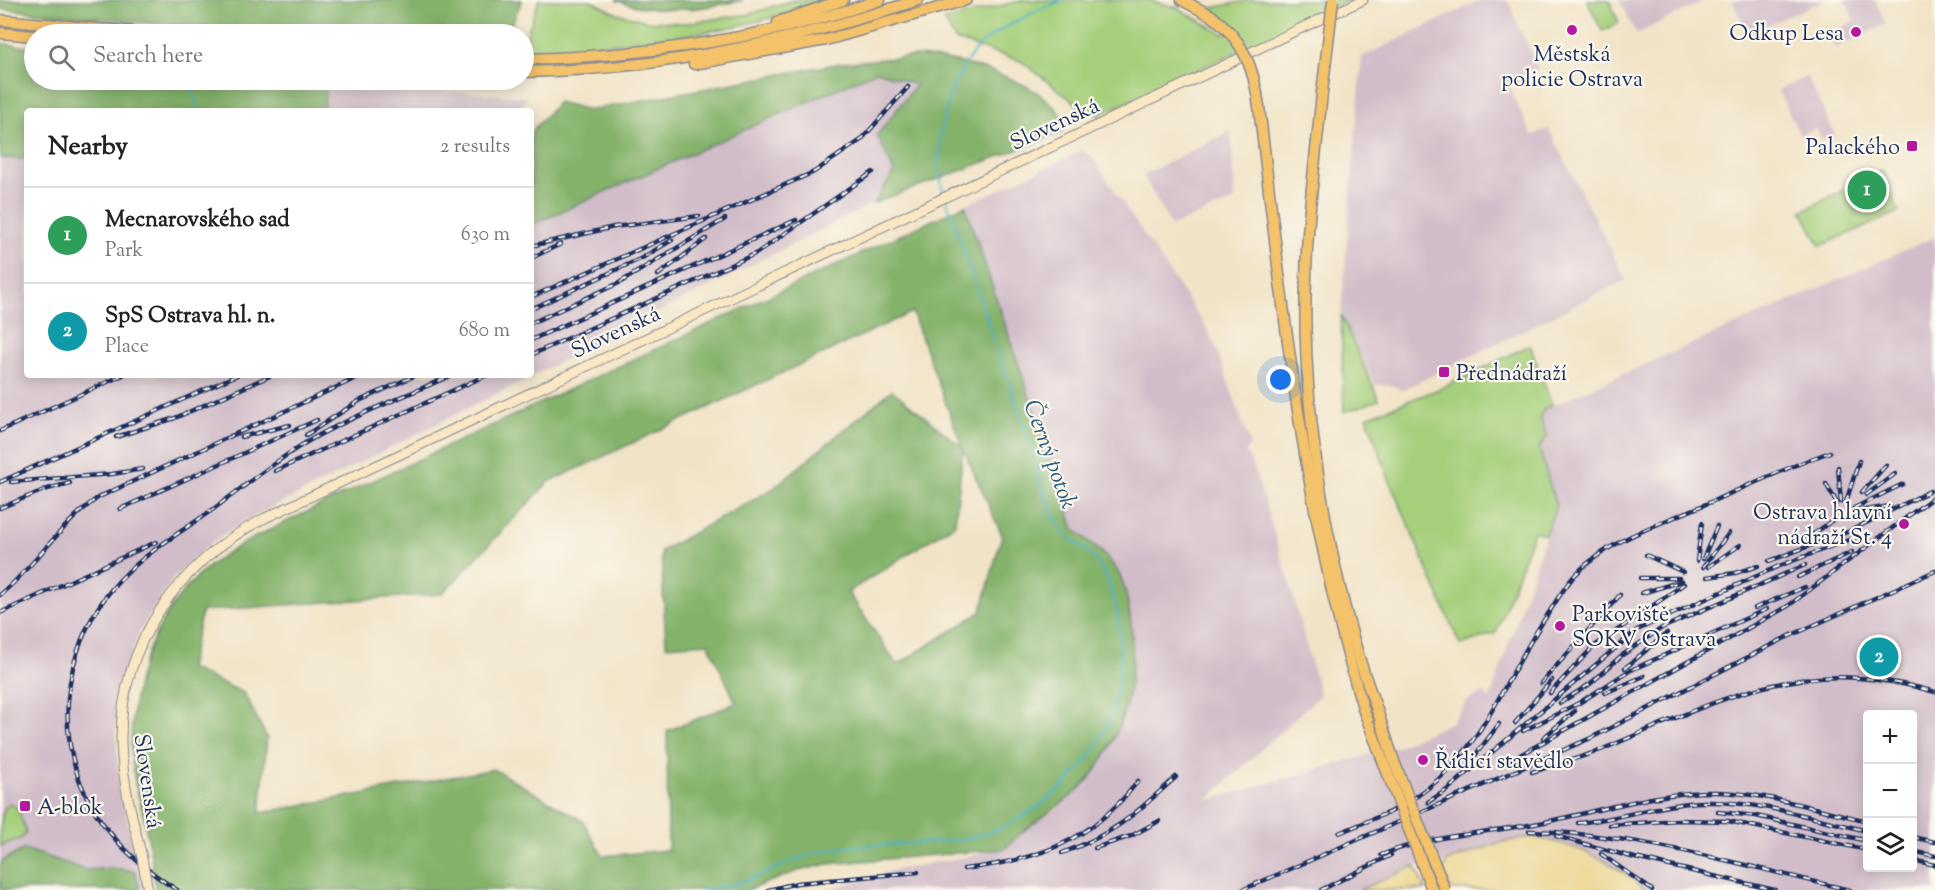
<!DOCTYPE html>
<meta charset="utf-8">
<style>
body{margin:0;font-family:"Sorts Mill Goudy",serif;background:#f6f6f6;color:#222}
.controls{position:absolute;right:18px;bottom:18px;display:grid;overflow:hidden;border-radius:6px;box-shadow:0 3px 15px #0003}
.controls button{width:54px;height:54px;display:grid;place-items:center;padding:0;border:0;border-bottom:2px solid #e0e0e0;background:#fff;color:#222;font:30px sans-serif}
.you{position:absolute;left:1281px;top:380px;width:21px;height:21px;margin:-15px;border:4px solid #fff;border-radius:50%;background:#1a73e8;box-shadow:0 0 0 9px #1a73e833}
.badge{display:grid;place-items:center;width:39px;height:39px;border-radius:50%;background:#b5179e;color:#fff;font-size:20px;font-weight:700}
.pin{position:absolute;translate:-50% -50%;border:3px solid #fff;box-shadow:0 2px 6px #0006}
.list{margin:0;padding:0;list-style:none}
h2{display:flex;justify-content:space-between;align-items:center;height:78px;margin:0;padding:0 24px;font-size:26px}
h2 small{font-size:20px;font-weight:400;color:#767676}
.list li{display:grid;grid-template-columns:39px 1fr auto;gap:18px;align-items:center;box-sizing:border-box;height:96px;padding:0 24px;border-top:2px solid #e0e0e0}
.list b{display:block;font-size:22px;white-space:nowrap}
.list p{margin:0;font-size:20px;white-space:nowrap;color:#767676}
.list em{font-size:20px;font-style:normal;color:#767676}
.icon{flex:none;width:33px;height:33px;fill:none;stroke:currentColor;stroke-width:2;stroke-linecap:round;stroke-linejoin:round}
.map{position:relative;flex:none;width:1935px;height:890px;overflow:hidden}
.search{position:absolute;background:#fff;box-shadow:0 3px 15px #0003;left:24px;top:24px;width:510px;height:66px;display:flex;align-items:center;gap:15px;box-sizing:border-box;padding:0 21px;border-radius:33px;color:#767676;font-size:22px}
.panel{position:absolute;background:#fff;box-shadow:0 3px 15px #0003;left:24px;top:108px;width:510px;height:270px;border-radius:6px}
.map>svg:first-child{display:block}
.industrial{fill:#d1bdc9;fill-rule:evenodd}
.green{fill:#a6cf7b;stroke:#607f6c;stroke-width:1.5}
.forest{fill:#84b26b;stroke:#507064;stroke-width:1.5;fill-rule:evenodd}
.sand{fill:#eeda9e;stroke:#84847e;stroke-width:1.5}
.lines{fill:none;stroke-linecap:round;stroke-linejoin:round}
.stream{stroke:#49b2c7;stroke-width:2}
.secondary-casing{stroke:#868992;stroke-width:11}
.highway-casing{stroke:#868992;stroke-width:13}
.secondary{stroke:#fae7c3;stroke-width:9}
.highway{stroke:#f3c26a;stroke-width:10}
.rail-casing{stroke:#1b2f5e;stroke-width:4.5}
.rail{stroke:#fbf7ec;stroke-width:2;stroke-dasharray:7;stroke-linecap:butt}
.secondary-bridge-casing{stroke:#868992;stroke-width:11;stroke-linecap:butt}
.highway-bridge-casing{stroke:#868992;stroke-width:13;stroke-linecap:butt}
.secondary-bridge{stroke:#fae7c3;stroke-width:9}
.highway-bridge{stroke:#f3c26a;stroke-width:10}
.poi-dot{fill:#b5179e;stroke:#fbf7ec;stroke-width:2}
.labels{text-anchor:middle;stroke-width:4.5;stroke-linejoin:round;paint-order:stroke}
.poi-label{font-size:22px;fill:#1b2f5e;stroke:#fbf7ec;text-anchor:start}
.street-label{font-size:22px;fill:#1b2f5e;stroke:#fbf7ec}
.water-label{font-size:24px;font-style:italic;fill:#2b5d83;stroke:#fbf7ec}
</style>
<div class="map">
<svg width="1935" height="890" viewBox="0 0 1935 890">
<rect width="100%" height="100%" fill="#fbf7ec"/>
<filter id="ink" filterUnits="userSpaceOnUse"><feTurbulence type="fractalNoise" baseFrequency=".0167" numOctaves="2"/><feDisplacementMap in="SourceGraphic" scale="12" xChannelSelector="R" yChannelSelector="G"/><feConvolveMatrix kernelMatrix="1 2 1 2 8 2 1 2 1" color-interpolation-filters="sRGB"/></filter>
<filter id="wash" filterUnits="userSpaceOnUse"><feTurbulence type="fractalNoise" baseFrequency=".008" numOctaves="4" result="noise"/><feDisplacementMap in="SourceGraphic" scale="24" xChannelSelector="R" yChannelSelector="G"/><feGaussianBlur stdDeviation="1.35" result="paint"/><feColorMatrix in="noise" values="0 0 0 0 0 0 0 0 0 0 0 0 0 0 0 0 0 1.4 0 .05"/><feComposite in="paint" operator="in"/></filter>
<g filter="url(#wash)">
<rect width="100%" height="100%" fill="#f1e3c6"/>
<!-- industrial -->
<g class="industrial">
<polygon points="1481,0 1507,0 1538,69 1509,82 1513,95 1532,135 1549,129 1626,280 1400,391 1399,388 1390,385 1375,385 1341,315 1362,57"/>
<polygon points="1619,0 1706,0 1636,34"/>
<polygon points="1732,0 1825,0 1748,34"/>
<polygon points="1845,0 1875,0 1886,24 1835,48 1828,34 1854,21"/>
<polygon points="877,71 917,85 877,135 894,172 874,203 247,520 212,542 190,562 172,580 138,634 120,695 115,728 120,787 132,839 141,853 148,890 0,890 0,158 27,159 27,375 531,375 531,225"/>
<polygon points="1807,77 1835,134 1822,140 1816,128 1800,135 1778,90"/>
<polygon points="327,82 528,97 517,111 323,111"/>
<polygon points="1231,131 1235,200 1171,226 1143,175"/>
<path d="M1082,151L1092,157L1204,324L1215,345L1250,444L1246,452L1254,468L1288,578L1320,695L1206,801L1396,747L1452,722L1469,699L1485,693L1490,699L1556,505L1539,448L1540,417L1544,409L1935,237V890H1645L1633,879L1594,854L1498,843L1446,862L1415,866L1359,890H826L891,871L1005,849L1018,834L1059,808L1131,688V620L1122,579L1110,559L1074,529L965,205ZM1868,714H1912V868H1868Z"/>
</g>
<!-- green -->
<g class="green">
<path d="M539,0H590L616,13L647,21L686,23L750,14L793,0H826C801,8 777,17 751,23C678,40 602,46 527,49L528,31Z"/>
<polygon points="1023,0 1148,0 1176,7 1224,34 1232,28 1212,8 1251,0 1350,0 1099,115 1083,109 1021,61 955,40 944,20"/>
<polygon points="1587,0 1609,0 1619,23 1602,31"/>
<polygon points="1883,170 1899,212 1820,246 1802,211"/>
<polygon points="1341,315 1379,400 1344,412"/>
<polygon points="1530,345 1552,405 1544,409 1540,417 1547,437 1539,448 1556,505 1545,535 1534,531 1496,633 1460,645 1388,477 1367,417 1444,387"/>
<path d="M10,803L18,809L26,832L22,838L0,846C0,832 0,808 10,803Z"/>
</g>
<!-- forest -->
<g class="forest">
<polygon points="0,0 522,0 512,24 512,34 267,34 0,9"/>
<path d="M616,0H743C703,9 656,16 616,0Z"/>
<polygon points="0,43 34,48 34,80 304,80 327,82 323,111 27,111 27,159 0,158"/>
<path d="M916,56C958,59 1051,80 1066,126L1062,133L874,203L894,172L877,135L916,85L877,71L531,225V132L558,102L590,110L841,63Z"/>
<path d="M965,205L1074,529C1091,544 1112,557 1121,578C1126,588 1127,600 1129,610C1139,667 1128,728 1092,775C1068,806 1030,820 1005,849L827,864L798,871L748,890H156C152,866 149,842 144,818C140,799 133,779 132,760C126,674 162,590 237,547C265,531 295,518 323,504ZM912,312L962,447L892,390L771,490L661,551L666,646L708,643L736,703L667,731L668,850L603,856L583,821L494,769L260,813L267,738L244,693L189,668L202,611L442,594L549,482ZM963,449L1002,535L981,612L897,665L848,592L955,524Z"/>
<polygon points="25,849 86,870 112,868 135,871 140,890 1,890 0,866 3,860"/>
</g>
<!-- sand -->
<g class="sand">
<path d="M1531,837C1575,844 1612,859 1645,890H1452L1444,872L1446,862L1498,843Z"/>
<polygon points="1415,866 1425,890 1359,890"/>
</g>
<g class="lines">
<!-- stream -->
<g class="stream">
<polyline points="190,82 199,111"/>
<path d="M944,193C930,150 948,71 984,42C1006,24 1036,12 1062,0"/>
<path d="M704,890C718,887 734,885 748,880C775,870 800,855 828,850C874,841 922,847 968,838C1029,826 1093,771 1112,712C1122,680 1123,631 1114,600C1108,578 1101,561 1082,547C1076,542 1066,536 1062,530C1044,503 1038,471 1029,441L946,199"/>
</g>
</g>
</g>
<g filter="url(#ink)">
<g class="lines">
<!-- secondary casing -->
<g class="secondary-casing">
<g id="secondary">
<polyline points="1337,12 1363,0"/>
<polyline points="1251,52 1325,17"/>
<path d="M141,853C132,817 122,779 121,741C120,643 179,563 263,519L1242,57"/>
</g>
</g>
<!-- highway casing -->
<g class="highway-casing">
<g id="highway">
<polyline points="1182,0 1212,16"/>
<polyline points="0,20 159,34"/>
<polyline points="778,22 843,0"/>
<polyline points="0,33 34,36"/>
<path d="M524,59C645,56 765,39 880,0"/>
<polyline points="694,64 826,40 966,0"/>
<path d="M524,72C659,70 790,43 918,0"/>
<path d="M1322,93C1316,155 1307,217 1306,279C1301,413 1329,581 1376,707"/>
<path d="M1259,106C1283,309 1304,515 1364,711"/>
</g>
</g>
<!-- secondary -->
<use href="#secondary" class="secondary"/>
<!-- highway -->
<use href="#highway" class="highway"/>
<!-- rail casing -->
<g class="rail-casing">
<g id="rail">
<polyline points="531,246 614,227 699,216"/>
<polyline points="531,258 561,244"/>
<polyline points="658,275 706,239"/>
<polyline points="531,297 814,172 861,140 908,87"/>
<polyline points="531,309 642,258 672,240"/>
<polyline points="531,323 619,283 725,219"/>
<polyline points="531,340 796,220"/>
<polyline points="531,355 757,253 873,172"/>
<polyline points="0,431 123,375"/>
<polyline points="306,435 359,401 416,375"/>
<polyline points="116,437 175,418 272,375"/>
<polyline points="241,437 290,425"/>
<polyline points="1838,467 1841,502"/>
<polyline points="275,471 487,375"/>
<polyline points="0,482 237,375"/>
<polyline points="11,482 112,474 143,469"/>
<polyline points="1826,484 1837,503"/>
<polyline points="1862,492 1886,465"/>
<polyline points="1866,495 1895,474"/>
<polyline points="1846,502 1859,461"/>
<polyline points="0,508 44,490 70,483"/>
<polyline points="1854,508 1903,484"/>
<polyline points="120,509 317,420"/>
<polyline points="1854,512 1890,506"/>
<polyline points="1803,542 1834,519"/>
<polyline points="1646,555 1683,572"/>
<polyline points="1703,559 1717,526"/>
<polyline points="1697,561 1702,523"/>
<polyline points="1769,561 1850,531 1930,491"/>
<polyline points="1703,567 1729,533"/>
<polyline points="1708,567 1740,545"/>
<polyline points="1707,577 1735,573 1758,566"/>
<polyline points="1798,577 1852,552"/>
<polyline points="1640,578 1679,578"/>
<polyline points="1642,593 1682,581"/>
<path d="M0,595C36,565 60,524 99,497L363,375"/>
<polyline points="1755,608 1805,587"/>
<polyline points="0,613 156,542"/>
<polyline points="1625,668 1667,633"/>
<polyline points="1541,683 1620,595"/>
<polyline points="1550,693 1593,647 1684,584"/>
<polyline points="1605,693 1644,676"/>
<polyline points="1560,703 1590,684 1621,656 1662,628 1805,565"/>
<polyline points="1515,723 1552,680"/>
<polyline points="1523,731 1579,703 1629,671 1767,609"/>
<polyline points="1543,738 1575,711"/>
<polyline points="1470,762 1499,724"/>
<polyline points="1502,765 1788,606 1935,496"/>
<path d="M1532,772C1554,765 1577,759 1598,751C1669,722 1740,684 1818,678C1857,675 1897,681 1935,692"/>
<polyline points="1428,802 1447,790 1637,630 1779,566 1862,535"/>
<polyline points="1718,812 1756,816 1868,841"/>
<path d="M1386,814C1478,770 1494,695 1546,617C1555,603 1563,589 1574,576C1610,538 1666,522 1713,501C1752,484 1790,466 1830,452"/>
<path d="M1578,823C1621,819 1662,803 1705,802C1760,801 1815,819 1868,831"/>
<polyline points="1610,825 1678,820 1728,821 1868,850"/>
<path d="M1529,831C1637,833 1744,866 1850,890"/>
<polyline points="1339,833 1392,811"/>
<polyline points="1556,836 1635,858 1775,890"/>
<polyline points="1912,837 1935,842"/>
<polyline points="1095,848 1131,836 1159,821"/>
<polyline points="1912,851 1935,856"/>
<path d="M1062,853C1115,834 1135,814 1176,777"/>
<polyline points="1601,854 1652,890"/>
<path d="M1381,855C1434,834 1489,833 1545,822C1601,811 1658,791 1716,792C1767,793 1818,810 1868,821"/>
<polyline points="1912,860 1935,865"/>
<path d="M964,869C1038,860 1091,842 1138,781"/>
<path d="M177,890C123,856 81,811 70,745C60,682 81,616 128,572C153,548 184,530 212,510C245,486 277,459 312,439C356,414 406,396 452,375"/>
<polyline points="768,890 797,883 918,872"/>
<polyline points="1242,890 1591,738 1783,639 1935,571"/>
<polyline points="1321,890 1391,855"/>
</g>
</g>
<!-- rail -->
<use href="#rail" class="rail"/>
<!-- secondary-bridge casing -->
<g class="secondary-bridge-casing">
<polyline id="secondary-bridge" points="141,853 148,890"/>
</g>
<!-- highway-bridge casing -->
<g class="highway-bridge-casing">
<g id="highway-bridge">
<path d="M1212,16C1243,39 1254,68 1259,106"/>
<polyline points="1322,93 1333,0"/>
<polyline points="1376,707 1395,764 1445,890"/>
<polyline points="1364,711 1432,890"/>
</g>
</g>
<!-- secondary-bridge -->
<use href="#secondary-bridge" class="secondary-bridge"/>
<!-- highway-bridge -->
<use href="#highway-bridge" class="highway-bridge"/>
</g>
</g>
<!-- markers -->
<g class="poi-dot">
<circle cx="1572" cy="30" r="6"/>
<circle cx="1856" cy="32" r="6"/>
<rect x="1906" y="140" width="12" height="12" rx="3"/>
<rect x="1438" y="366" width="12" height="12" rx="3"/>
<circle cx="1904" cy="524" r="6"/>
<circle cx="1560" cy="626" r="6"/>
<circle cx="1423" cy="760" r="6"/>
<rect x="19" y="800" width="12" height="12" rx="3"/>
</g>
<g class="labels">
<!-- poi labels -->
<g class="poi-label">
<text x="1844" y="40" text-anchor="end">Odkup Lesa</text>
<text x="1572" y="61" text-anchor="middle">Městská<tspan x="1572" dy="25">policie Ostrava</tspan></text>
<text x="1900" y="154" text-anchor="end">Palackého</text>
<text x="1456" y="380">Přednádraží</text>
<text x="1892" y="519" text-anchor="end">Ostrava hlavní<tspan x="1892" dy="25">nádraží St. 4</tspan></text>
<text x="1572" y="621">Parkoviště<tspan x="1572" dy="25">SOKV Ostrava</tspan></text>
<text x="1435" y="768">Řídicí stavědlo</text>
<text x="37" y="814">A-blok</text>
</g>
<!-- street labels -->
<g class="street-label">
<text transform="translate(1054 123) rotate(-25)" y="8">Slovenská</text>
<text transform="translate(615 331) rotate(-25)" y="8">Slovenská</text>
<text transform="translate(149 781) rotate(82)" y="8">Slovenská</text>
</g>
<!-- water labels -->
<g class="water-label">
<text transform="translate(1051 454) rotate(70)" y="8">Černý potok</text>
</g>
</g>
</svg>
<div class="controls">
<button>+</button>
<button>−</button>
<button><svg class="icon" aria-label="layers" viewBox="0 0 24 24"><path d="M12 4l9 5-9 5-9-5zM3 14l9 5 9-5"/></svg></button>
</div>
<div class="you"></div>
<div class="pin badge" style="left:1867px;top:190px;background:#2e9e5b">1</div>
<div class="pin badge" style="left:1879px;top:657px;background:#0f9aa8">2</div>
<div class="search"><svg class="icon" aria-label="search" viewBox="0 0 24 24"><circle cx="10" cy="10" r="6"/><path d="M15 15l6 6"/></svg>Search here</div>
<section class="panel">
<h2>Nearby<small>2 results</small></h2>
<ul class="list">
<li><span class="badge" style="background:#2e9e5b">1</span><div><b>Mecnarovského sad</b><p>Park</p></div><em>630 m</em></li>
<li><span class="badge" style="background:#0f9aa8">2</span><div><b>SpS Ostrava hl. n.</b><p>Place</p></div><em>680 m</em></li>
</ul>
</section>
</div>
